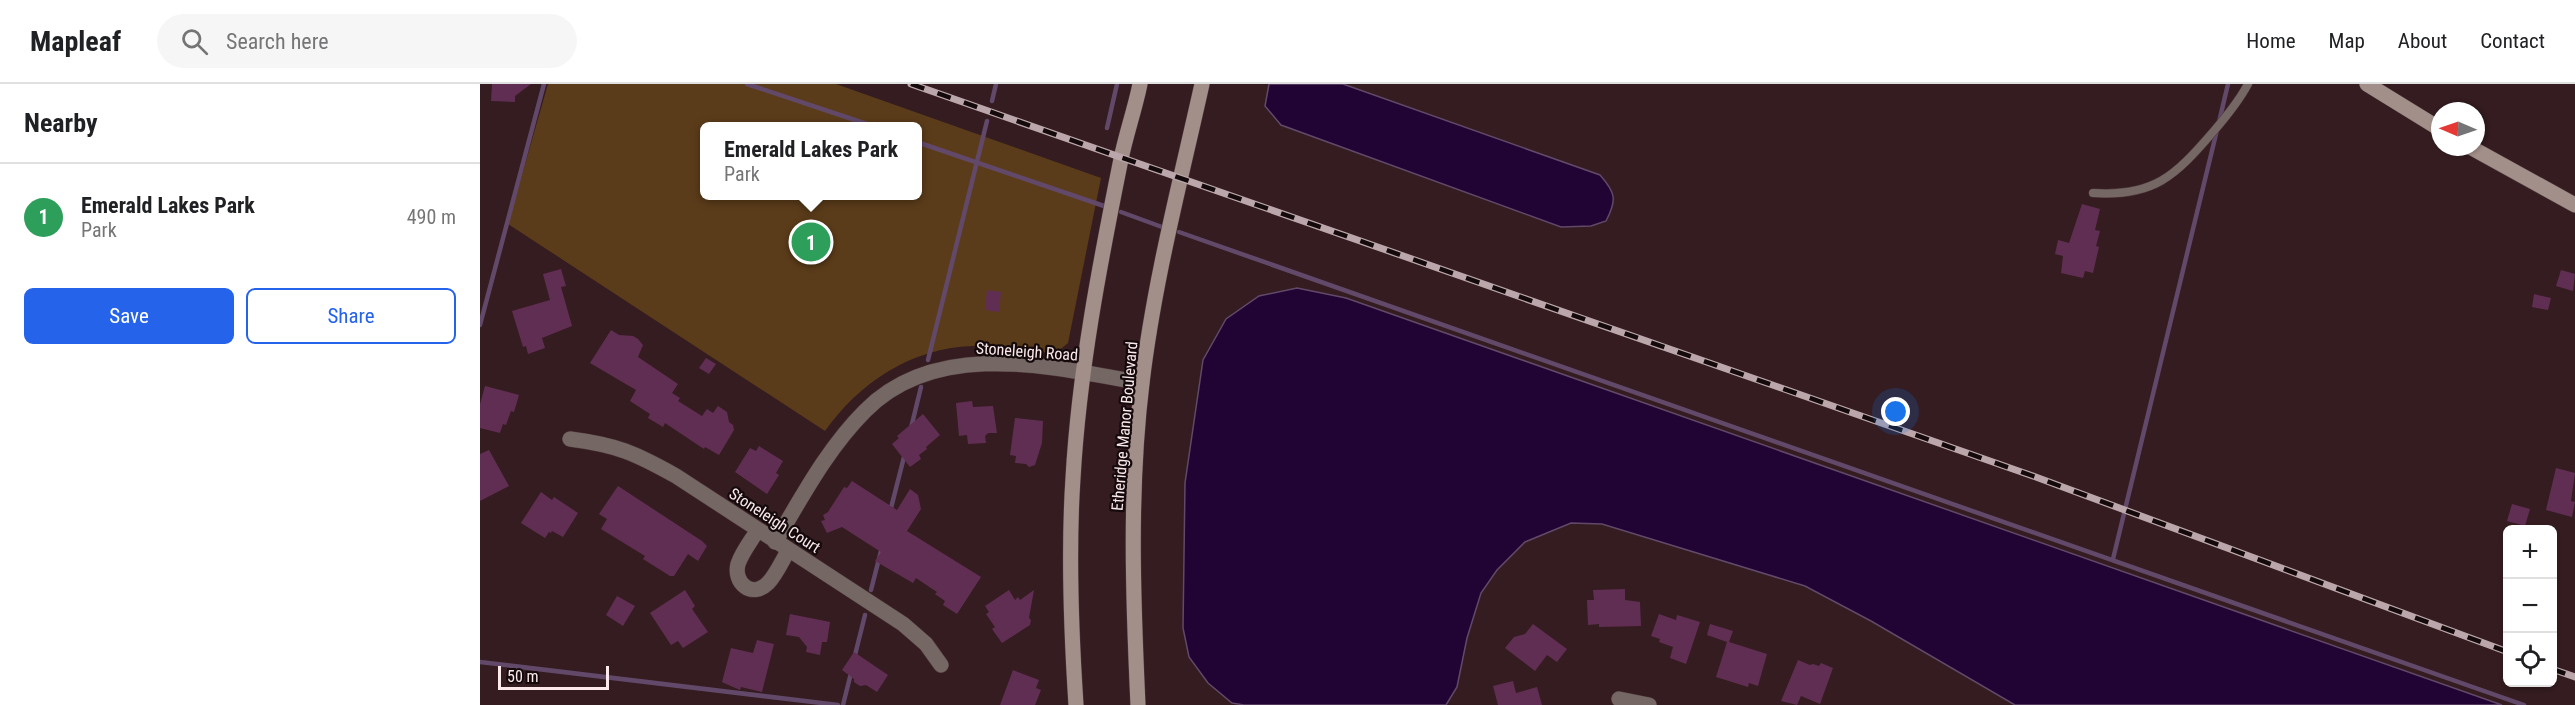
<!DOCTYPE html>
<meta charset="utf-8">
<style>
body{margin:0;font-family:"Roboto Condensed",sans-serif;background:#f6f6f6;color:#202124}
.controls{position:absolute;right:18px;bottom:18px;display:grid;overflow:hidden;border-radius:9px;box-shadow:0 2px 4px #0004}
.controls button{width:54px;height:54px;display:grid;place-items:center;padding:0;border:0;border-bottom:2px solid #e0e0e0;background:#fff;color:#202124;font:30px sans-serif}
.compass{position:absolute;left:1951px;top:18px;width:54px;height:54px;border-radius:50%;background:#fff;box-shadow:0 2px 4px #0004;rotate:272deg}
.scale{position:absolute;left:18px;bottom:15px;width:111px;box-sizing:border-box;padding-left:6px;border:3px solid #fbe9ec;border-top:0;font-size:16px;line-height:21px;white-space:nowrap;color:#fbe9ec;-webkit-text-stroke:4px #140a0c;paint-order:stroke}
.you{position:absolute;left:1416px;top:328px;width:21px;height:21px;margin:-15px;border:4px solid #fff;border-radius:50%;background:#1a73e8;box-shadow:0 0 0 9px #1a73e833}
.badge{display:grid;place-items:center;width:39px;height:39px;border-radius:50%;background:#2563eb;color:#fff;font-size:20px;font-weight:700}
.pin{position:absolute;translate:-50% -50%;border:3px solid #fff;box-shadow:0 2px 6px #0006}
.popup{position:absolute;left:220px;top:38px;width:222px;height:78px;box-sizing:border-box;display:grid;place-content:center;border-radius:9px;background:#fff;filter:drop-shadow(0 2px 4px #0005);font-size:20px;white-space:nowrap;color:#757577}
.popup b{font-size:22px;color:#202124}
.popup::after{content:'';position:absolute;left:50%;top:100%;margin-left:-12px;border:12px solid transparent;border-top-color:#fff}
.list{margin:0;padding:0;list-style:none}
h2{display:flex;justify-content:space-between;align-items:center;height:78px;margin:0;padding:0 24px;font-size:26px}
h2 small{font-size:20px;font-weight:400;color:#757577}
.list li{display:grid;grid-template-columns:39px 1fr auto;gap:18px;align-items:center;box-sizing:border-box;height:108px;padding:0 24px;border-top:2px solid #e0e0e0}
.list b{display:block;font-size:22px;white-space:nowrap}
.list p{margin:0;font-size:20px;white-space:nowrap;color:#757577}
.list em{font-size:20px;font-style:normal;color:#757577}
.actions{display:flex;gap:12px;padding:18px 24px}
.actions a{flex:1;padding:14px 0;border:2px solid #2563eb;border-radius:9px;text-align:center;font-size:21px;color:#2563eb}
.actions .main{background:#2563eb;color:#fff}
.icon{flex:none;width:33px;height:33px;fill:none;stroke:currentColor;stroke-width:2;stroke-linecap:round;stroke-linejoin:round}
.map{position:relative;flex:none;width:2095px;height:621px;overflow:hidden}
header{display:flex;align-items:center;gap:36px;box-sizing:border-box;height:84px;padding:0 30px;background:#fff;border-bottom:2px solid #e0e0e0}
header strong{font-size:28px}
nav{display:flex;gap:33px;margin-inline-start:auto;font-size:21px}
.search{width:420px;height:54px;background:#f6f6f6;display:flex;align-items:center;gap:15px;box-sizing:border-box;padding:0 21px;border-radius:33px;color:#757577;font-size:22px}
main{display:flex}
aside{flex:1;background:#fff}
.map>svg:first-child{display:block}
.green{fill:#5b3c1a;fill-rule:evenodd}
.water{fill:#210433;stroke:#62496a;stroke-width:1.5}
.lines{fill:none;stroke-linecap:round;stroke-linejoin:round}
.stream{stroke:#62496a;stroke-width:4.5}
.building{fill:#612e53}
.lane-casing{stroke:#50393d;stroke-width:9}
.street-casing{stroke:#50393d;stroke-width:16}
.secondary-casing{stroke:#50393d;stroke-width:16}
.lane{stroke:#756864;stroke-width:8}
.street{stroke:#756864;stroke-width:15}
.secondary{stroke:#a38f89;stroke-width:15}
.rail-casing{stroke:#bba7ab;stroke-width:7}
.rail{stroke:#140a0c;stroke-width:4.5;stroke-dasharray:14;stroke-linecap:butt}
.labels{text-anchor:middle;stroke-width:4.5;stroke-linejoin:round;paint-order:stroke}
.street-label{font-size:16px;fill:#fbe9ec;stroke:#140a0c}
</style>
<header>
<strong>Mapleaf</strong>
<div class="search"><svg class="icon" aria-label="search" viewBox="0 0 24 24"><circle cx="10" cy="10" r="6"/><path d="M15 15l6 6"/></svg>Search here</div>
<nav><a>Home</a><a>Map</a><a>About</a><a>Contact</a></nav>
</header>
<main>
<aside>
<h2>Nearby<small></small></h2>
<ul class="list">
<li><span class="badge" style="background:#2e9e5b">1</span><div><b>Emerald Lakes Park</b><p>Park</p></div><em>490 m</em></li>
</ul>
<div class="actions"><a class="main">Save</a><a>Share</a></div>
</aside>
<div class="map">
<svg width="2095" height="621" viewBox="0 0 2095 621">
<rect width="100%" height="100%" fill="#341c20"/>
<!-- green -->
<path class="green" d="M68,0H356L621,94L588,259L577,268L570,269C544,266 518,262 492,262C431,264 379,299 345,347L28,140ZM224,42H437V112H224Z"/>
<!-- water -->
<g class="water">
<path d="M789,0H863L1120,91C1136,109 1137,116 1126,137L1111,142L1081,143L801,41L785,22Z"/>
<polygon points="817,204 866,214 2022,621 1535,621 1391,537 1325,502 1122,440 1091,439 1045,458 1017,486 1001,509 987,554 977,603 966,621 764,621 752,619 728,599 709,573 703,544 705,399 723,276 746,235 779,212"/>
</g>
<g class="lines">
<!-- stream -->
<g class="stream">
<polyline points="267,0 393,42"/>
<polyline points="512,17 516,0"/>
<polyline points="1739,38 1748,0"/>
<polyline points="627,44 637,0"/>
<polyline points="437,58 624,122"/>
<polyline points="641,128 682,143"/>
<polyline points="699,148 2044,621"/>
<polyline points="0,241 64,0"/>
<polyline points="448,276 507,37"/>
<polyline points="431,344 441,303"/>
<polyline points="410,428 425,369"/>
<polyline points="1633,475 1737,46"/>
<polyline points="391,506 402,463"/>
<polyline points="374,575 385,531"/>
<polyline points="0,578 358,621"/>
<polyline points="363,621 371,589"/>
</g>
</g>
<!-- building -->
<g class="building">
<polygon points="12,0 51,0 35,12 35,18 11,17"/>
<polygon points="1602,120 1620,125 1615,146 1620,147 1616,162 1619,163 1613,189 1605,187 1603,194 1581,189 1583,172 1575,170 1578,156 1589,159"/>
<polygon points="81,185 86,202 81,203 92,242 62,254 65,264 48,270 46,262 43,263 32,227 70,216 63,190"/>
<polygon points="2081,186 2095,190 2093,207 2076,202"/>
<polygon points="507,206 521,208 519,228 505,226"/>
<polygon points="2054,210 2071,214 2068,226 2052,223"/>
<polygon points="131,246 139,251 153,252 158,255 163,261 158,273 198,300 192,309 200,314 198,317 222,332 227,325 233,329 238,322 247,328 249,338 253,341 254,346 239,371 225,363 224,365 185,339 183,343 168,334 170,330 150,317 156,306 110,279"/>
<polygon points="226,274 236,280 229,290 219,284"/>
<polygon points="5,302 39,311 34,328 31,327 26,341 23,340 20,349 0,344 0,320"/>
<polygon points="492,317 493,323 513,322 517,349 508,349 505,352 506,359 488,360 487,351 479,352 476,319"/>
<polygon points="443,330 460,351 446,363 447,365 439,371 441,375 430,383 412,360 419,354 417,352"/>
<polygon points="535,334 563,337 562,359 555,381 549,383 546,380 535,379 536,372 530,371"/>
<polygon points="279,362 303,377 296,389 299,391 287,410 255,388 270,364 276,367"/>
<polygon points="9,366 29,402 0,417 0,370"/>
<polygon points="2076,384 2095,389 2091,417 2095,418 2092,433 2066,426"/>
<polygon points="372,397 417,426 430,405 438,411 441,425 427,447 501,493 477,530 463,521 465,517 455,510 457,508 436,494 433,499 395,477 401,468 362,443 347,449 341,437 345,436 343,431 348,428 364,403 367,404"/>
<polygon points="138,402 222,457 227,462 218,477 208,470 194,492 190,492 163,475 165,472 121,445 127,435 119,430"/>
<polygon points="61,408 72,416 74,413 98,429 83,453 72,447 71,449 69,448 65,454 41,439"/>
<polygon points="2032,420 2050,425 2045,442 2027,437"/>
<polygon points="1145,505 1145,516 1160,518 1161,542 1119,543 1119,540 1108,541 1107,516 1114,516 1113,506"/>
<polygon points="205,506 215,522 212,525 228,548 203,564 198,557 191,561 170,529"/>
<polygon points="529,506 535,516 538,513 540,516 554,506 549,534 551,536 550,541 522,559 512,545 515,543 506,530 509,528 505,522"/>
<polygon points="137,512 155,522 143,542 126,531"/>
<polygon points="310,530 350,538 347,558 342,558 340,571 326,568 327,563 319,553 306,551"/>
<polygon points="1179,530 1196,536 1197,531 1220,538 1206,580 1190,574 1193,563 1179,558 1180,555 1171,552"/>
<polygon points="1053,540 1087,565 1077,578 1067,571 1055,587 1025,564 1034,553 1045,550"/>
<polygon points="1230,540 1253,547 1249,558 1287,570 1278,602 1269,599 1268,603 1236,593 1247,558 1227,551"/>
<polygon points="277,556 294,560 282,608 261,603 260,606 244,599 242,598 251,564 273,569"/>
<polygon points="374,568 408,591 397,608 386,601 380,602 374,598 374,595 362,586"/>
<polygon points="1318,576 1330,581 1333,580 1339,582 1341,579 1353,584 1340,620 1321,612 1317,621 1301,617"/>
<polygon points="533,586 559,596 556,604 561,606 555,621 520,621"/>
<polygon points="1033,597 1036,609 1057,603 1062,621 1018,621 1013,602"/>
</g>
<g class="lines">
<!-- lane casing -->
<g class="lane-casing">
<path id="lane" d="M1613,109C1674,113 1695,92 1733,48C1746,33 1759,17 1768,0"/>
</g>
<!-- street casing -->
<g class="street-casing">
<g id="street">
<path d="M90,355C137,361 155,369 196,392L423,540L446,560L461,581"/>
<path d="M277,447C271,457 262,468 258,480C253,499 272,515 288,499C296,491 302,477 308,467"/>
<path d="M295,458C322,413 347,365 385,327C457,254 572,283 662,299"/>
<polyline points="1139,615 1169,621"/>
</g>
</g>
<!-- secondary casing -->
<g class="secondary-casing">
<g id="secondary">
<polyline points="1887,0 1960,45"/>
<polyline points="1990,63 2095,121"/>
<path d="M596,621C591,545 588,469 593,394C599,287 620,179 641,75C646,50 655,25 660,0"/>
<path d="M658,621C653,514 649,405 662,299C674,198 700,99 722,0"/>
</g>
</g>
<!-- lane -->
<use href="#lane" class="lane"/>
<!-- street -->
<use href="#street" class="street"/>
<!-- secondary -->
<use href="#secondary" class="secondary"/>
<!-- rail casing -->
<g class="rail-casing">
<g id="rail">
<polyline points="431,0 1553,392 2028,568"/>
<polyline points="2072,585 2095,593"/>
</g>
</g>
<!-- rail -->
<use href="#rail" class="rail"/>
</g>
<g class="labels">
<!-- street labels -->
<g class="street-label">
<text transform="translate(547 267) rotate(4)" y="6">Stoneleigh Road</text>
<text transform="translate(644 342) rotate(-85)" y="6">Etheridge Manor Boulevard</text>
<text transform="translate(295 436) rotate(33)" y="6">Stoneleigh Court</text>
</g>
</g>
</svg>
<div class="controls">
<button>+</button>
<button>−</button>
<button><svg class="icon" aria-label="locate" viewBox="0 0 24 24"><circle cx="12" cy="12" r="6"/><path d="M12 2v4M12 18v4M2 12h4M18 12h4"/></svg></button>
</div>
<svg class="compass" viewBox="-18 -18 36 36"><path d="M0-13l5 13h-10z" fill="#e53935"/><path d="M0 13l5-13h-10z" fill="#757577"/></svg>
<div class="scale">50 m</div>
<div class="you"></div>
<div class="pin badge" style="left:331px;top:158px;background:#2e9e5b">1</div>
<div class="popup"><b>Emerald Lakes Park</b>Park</div>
</div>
</main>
